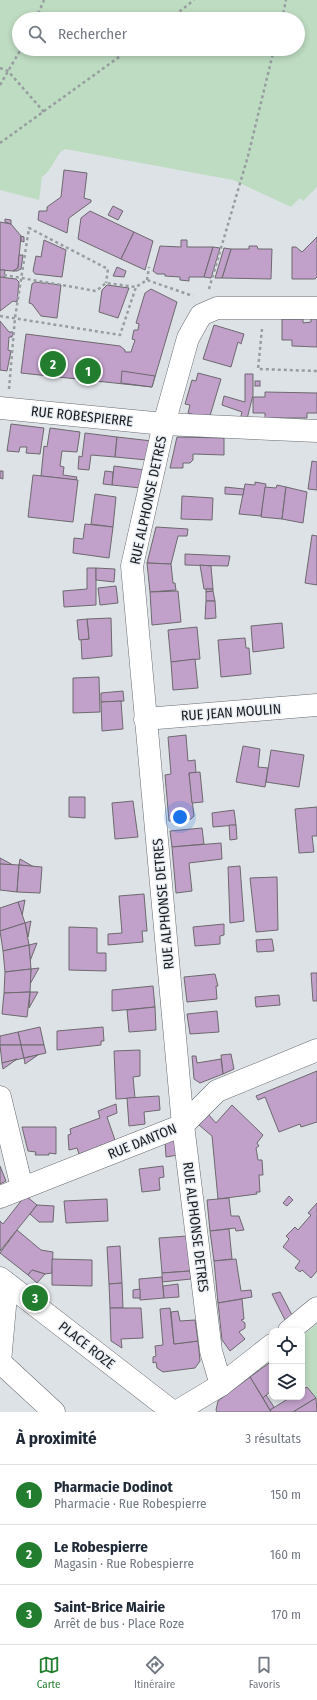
<!DOCTYPE html>
<html lang="fr">
<meta charset="utf-8">
<style>
body{margin:0;font-family:"Fira Sans Condensed",sans-serif;background:#f6f6f7;color:#1f2937}
.controls{position:absolute;right:12px;bottom:12px;display:grid;overflow:hidden;border-radius:8px;box-shadow:0 2px 6px #0003}
.controls button{width:36px;height:36px;display:grid;place-items:center;padding:0;border:0;border-bottom:1px solid #e0e1e3;background:#fff;color:#1f2937;font:20px sans-serif}
.you{position:absolute;left:180px;top:817px;width:14px;height:14px;margin:-10px;border:3px solid #fff;border-radius:50%;background:#1a73e8;box-shadow:0 0 0 6px #1a73e833}
.badge{display:grid;place-items:center;width:26px;height:26px;border-radius:50%;background:#227e2e;color:#fff;font-size:13px;font-weight:700}
.pin{position:absolute;translate:-50% -50%;border:2px solid #fff;box-shadow:0 1px 4px #0006}
.list{margin:0;padding:0;list-style:none}
h2{display:flex;justify-content:space-between;align-items:center;height:52px;margin:0;padding:0 16px;font-size:17px}
h2 small{font-size:13px;font-weight:400;color:#747a83}
.list li{display:grid;grid-template-columns:26px 1fr auto;gap:12px;align-items:center;box-sizing:border-box;height:60px;padding:0 16px;border-top:1px solid #e0e1e3}
.list b{display:block;font-size:15px;white-space:nowrap}
.list p{margin:0;font-size:13px;white-space:nowrap;color:#747a83}
.list em{font-size:13px;font-style:normal;color:#747a83}
.icon{flex:none;width:22px;height:22px;fill:none;stroke:currentColor;stroke-width:2;stroke-linecap:round;stroke-linejoin:round}
.map{position:relative;flex:none;width:317px;height:1412px;overflow:hidden}
.search{position:absolute;background:#fff;box-shadow:0 2px 6px #0003;left:12px;right:12px;top:12px;height:44px;display:flex;align-items:center;gap:10px;box-sizing:border-box;padding:0 14px;border-radius:22px;color:#747a83;font-size:15px}
.sheet{height:232px;background:#fff}
nav{display:flex;justify-content:space-around;align-items:center;box-sizing:border-box;height:56px;border-top:1px solid #e0e1e3;background:#fff;font-size:11px;color:#747a83}
nav a{display:grid;justify-items:center;gap:2px}
nav .on{color:#227e2e}
.map>svg:first-child{display:block}
.green{fill:#bedcc2;fill-rule:evenodd}
.building{fill:#c1a1c9;stroke:#6d696e}
.lines{fill:none;stroke-linecap:round;stroke-linejoin:round}
.minor-casing{stroke:#676c71;stroke-width:23}
.path{stroke:#999da1;stroke-width:2.5;stroke-dasharray:3 3;stroke-linecap:butt}
.minor{stroke:#fff;stroke-width:22}
.labels{text-anchor:middle;stroke-width:3;stroke-linejoin:round;paint-order:stroke}
.street-label{font-size:14px;fill:#1a1c1e;stroke:#eaeff5}
</style>
<div class="map">
<svg width="317" height="1412" viewBox="0 0 317 1412">
<rect width="100%" height="100%" fill="#dde2e7"/>
<!-- green -->
<g class="green">
<path d="M0,0H317V187L303,201L300,198L291,207L233,180L65,149C55,154 53,170 42,177L39,200L0,190ZM19,19H298V49H19Z"/>
<polygon points="317,1324 317,1399 302,1380 302,1336"/>
</g>
<!-- building -->
<g class="building">
<polygon points="64,170 87,173 84,198 91,200 91,202 69,218 67,233 38,220 39,211 47,211 47,207 61,197"/>
<polygon points="113,206 123,211 118,220 108,215"/>
<polygon points="90,211 134,232 121,259 78,239 81,218"/>
<polygon points="5,219 11,220 11,224 5,222"/>
<polygon points="0,222 11,224 21,236 18,268 13,271 0,270"/>
<polygon points="134,232 153,241 145,270 121,259"/>
<polygon points="21,236 24,237 24,242 21,241"/>
<polygon points="317,237 317,277 315,279 292,279 292,247 296,247 302,252"/>
<polygon points="44,240 66,250 62,277 35,274 33,271 36,256 41,257"/>
<polygon points="181,240 187,240 187,247 213,247 204,277 189,277 189,281 180,280 180,277 165,276 165,274 157,274 153,271 160,246 181,247"/>
<polygon points="249,246 257,246 258,249 272,249 271,279 222,278 231,249 249,249"/>
<polygon points="213,247 220,248 211,278 204,277"/>
<polygon points="224,248 231,249 222,278 215,278"/>
<polygon points="19,255 23,255 21,269 17,271 13,271 18,268"/>
<polygon points="117,267 126,271 124,277 113,276"/>
<polygon points="0,270 5,270 4,278 0,277"/>
<polygon points="0,277 16,279 19,282 17,302 13,301 0,311"/>
<polygon points="35,282 61,285 57,318 41,316 32,304 29,303 32,284"/>
<polygon points="107,285 129,288 118,318 99,312 102,290"/>
<polygon points="151,289 177,302 152,387 21,373 26,334 120,346 125,350 125,352 131,352 135,340 132,339 134,330 138,330 139,324 136,323 145,293"/>
<polygon points="311,315 317,315 317,347 292,346 292,340 282,340 282,319 303,319 303,323 311,322"/>
<polygon points="0,321 9,332 13,332 12,337 9,337 8,350 11,351 7,371 0,370"/>
<polygon points="214,325 244,334 241,344 238,342 231,367 203,359"/>
<polygon points="122,371 155,376 152,387 121,383"/>
<polygon points="198,373 221,379 209,419 188,413 190,405 185,404 192,380 196,381"/>
<polygon points="245,374 253,374 253,395 247,419 240,419 242,412 222,405 224,396 245,402"/>
<rect x="255" y="381" width="5" height="5"/>
<polygon points="265,392 317,393 317,413 307,413 307,418 265,418 265,413 253,413 253,397 265,397"/>
<polygon points="11,424 44,428 40,454 26,453 27,447 20,447 19,452 7,451"/>
<polygon points="50,428 80,432 77,452 62,451 60,466 64,467 63,475 77,477 76,480 41,476 44,446 47,447"/>
<polygon points="85,433 117,437 115,457 91,455 89,470 78,469 79,456 82,457"/>
<polygon points="117,437 152,441 147,460 115,457"/>
<polygon points="177,437 224,438 224,455 193,454 193,460 190,463 183,463 183,468 170,468"/>
<polygon points="312,461 317,462 317,490 308,489"/>
<polygon points="114,466 145,470 141,488 112,485"/>
<polygon points="0,471 3,471 3,479 0,478"/>
<polygon points="105,471 113,472 112,485 103,484"/>
<polygon points="33,475 78,480 73,522 28,517"/>
<polygon points="255,482 266,484 261,516 239,514 245,484 255,485"/>
<polygon points="277,485 286,487 282,519 261,517 265,487 276,488"/>
<polygon points="225,487 244,489 243,495 225,494"/>
<polygon points="286,487 307,492 303,523 282,519"/>
<polygon points="95,494 116,497 113,527 91,524"/>
<polygon points="182,496 213,498 212,520 181,519"/>
<polygon points="85,524 113,527 109,558 73,553 74,538 83,539"/>
<polygon points="156,527 188,529 187,536 178,536 171,564 147,563"/>
<polygon points="312,535 317,536 317,585 305,583"/>
<polygon points="185,554 230,556 228,566 185,565"/>
<polygon points="147,563 171,564 173,583 175,583 176,590 150,592"/>
<polygon points="200,565 211,566 213,589 204,589"/>
<polygon points="87,568 96,568 96,605 64,607 63,591 87,589"/>
<polygon points="96,568 115,569 114,582 96,580"/>
<polygon points="116,586 118,603 100,605 98,588"/>
<polygon points="206,589 213,589 213,591 206,592"/>
<polygon points="178,591 181,622 152,625 150,592"/>
<polygon points="213,591 215,601 206,601 206,592"/>
<polygon points="206,601 215,601 216,618 205,619"/>
<polygon points="111,618 112,656 82,659 81,639 89,639 87,619"/>
<polygon points="87,619 89,639 79,640 77,620"/>
<polygon points="282,623 284,648 253,652 251,626"/>
<polygon points="197,627 200,659 171,662 168,630"/>
<polygon points="245,638 246,648 249,648 251,674 221,677 218,640"/>
<polygon points="195,659 198,688 173,690 171,662"/>
<polygon points="99,677 100,712 73,713 73,678"/>
<polygon points="123,691 124,701 101,702 101,693"/>
<polygon points="121,701 123,729 102,731 101,702"/>
<polygon points="186,735 188,761 195,760 196,773 189,773 194,816 191,819 169,821 165,775 171,774 168,737"/>
<polygon points="243,746 260,749 258,767 268,768 265,787 236,782"/>
<polygon points="271,750 304,755 299,787 266,782"/>
<polygon points="200,772 203,802 192,803 189,773"/>
<polygon points="69,797 85,797 85,818 69,817"/>
<polygon points="133,801 138,837 115,839 112,803"/>
<polygon points="317,807 317,836 312,836 314,852 299,853 295,809"/>
<polygon points="234,810 236,825 213,827 212,813"/>
<polygon points="229,825 236,825 237,839 230,840"/>
<polygon points="202,828 204,844 172,847 170,831"/>
<polygon points="221,843 222,859 189,863 192,891 176,893 172,847"/>
<polygon points="0,858 13,865 0,864"/>
<polygon points="20,859 34,867 19,865"/>
<polygon points="0,864 19,865 17,892 0,890"/>
<polygon points="19,865 42,867 40,893 17,892"/>
<polygon points="240,866 244,921 230,923 228,867"/>
<polygon points="277,877 278,930 256,932 250,878"/>
<polygon points="144,894 147,931 142,931 143,942 108,945 108,934 122,933 119,896"/>
<polygon points="25,900 22,916 18,902"/>
<polygon points="18,902 25,923 0,931 0,908"/>
<polygon points="31,921 28,937 25,923"/>
<polygon points="25,923 29,945 3,951 0,931"/>
<polygon points="224,924 224,935 220,936 220,944 195,946 193,927"/>
<polygon points="69,927 97,928 97,953 106,953 106,971 69,970"/>
<polygon points="272,939 274,951 257,952 256,940"/>
<polygon points="37,943 30,961 29,945"/>
<polygon points="29,945 31,969 5,972 3,951"/>
<polygon points="39,968 30,984 31,969"/>
<polygon points="31,969 30,992 4,993 5,972"/>
<polygon points="311,973 317,973 317,1001 313,1001"/>
<polygon points="215,974 218,986 216,986 217,999 187,1002 184,977"/>
<polygon points="153,986 155,1007 112,1011 112,990"/>
<polygon points="30,992 38,992 29,1008"/>
<polygon points="30,992 27,1017 2,1014 4,993"/>
<polygon points="279,995 280,1005 256,1007 255,997"/>
<polygon points="155,1007 156,1030 129,1032 127,1010"/>
<polygon points="217,1011 219,1032 190,1034 187,1014"/>
<polygon points="40,1027 44,1045 21,1045 18,1032"/>
<polygon points="103,1027 104,1041 101,1041 101,1045 57,1050 57,1031"/>
<polygon points="18,1032 21,1045 0,1045 0,1036"/>
<polygon points="0,1045 21,1045 24,1058 2,1063"/>
<polygon points="21,1045 44,1045 46,1053 24,1058"/>
<polygon points="140,1050 140,1076 133,1077 135,1098 116,1099 114,1051"/>
<polygon points="231,1054 234,1069 223,1074 221,1055"/>
<polygon points="38,1055 25,1064 24,1058"/>
<polygon points="192,1056 196,1056 197,1063 221,1059 223,1074 200,1083 194,1079"/>
<polygon points="17,1059 3,1069 2,1063"/>
<polygon points="317,1071 317,1122 301,1127 300,1124 279,1132 265,1097 258,1100 256,1096"/>
<polygon points="159,1096 160,1110 144,1112 145,1124 129,1126 127,1098"/>
<polygon points="116,1104 117,1113 107,1117 115,1140 79,1154 77,1148 69,1150 68,1135 71,1134 70,1129 100,1118 98,1111"/>
<polygon points="232,1105 263,1135 257,1143 259,1146 256,1148 258,1160 262,1160 263,1175 259,1175 260,1192 256,1192 257,1194 218,1199 212,1136 199,1125 208,1114 216,1123"/>
<polygon points="22,1127 56,1127 56,1154 49,1153 49,1155 35,1155 36,1152 28,1151"/>
<polygon points="171,1139 177,1143 178,1155 166,1157 165,1141"/>
<polygon points="0,1166 6,1181 0,1184"/>
<polygon points="163,1166 164,1177 159,1178 160,1190 142,1192 139,1169"/>
<polygon points="26,1196 37,1205 0,1251 0,1221 3,1224 21,1201 18,1199"/>
<polygon points="289,1196 293,1200 287,1206 283,1203"/>
<polygon points="229,1198 231,1216 239,1216 244,1230 236,1231 235,1228 210,1231 207,1200"/>
<polygon points="107,1199 108,1221 66,1223 64,1201"/>
<polygon points="317,1203 317,1271 311,1278 302,1270 300,1272 295,1268 300,1261 283,1247 289,1239 286,1236 295,1227 298,1230 311,1215 308,1213"/>
<polygon points="37,1205 54,1206 53,1222 39,1222 30,1214"/>
<polygon points="229,1229 232,1259 214,1261 210,1231"/>
<polygon points="17,1230 41,1250 53,1252 52,1273 45,1274 32,1270 28,1275 0,1253"/>
<polygon points="187,1236 190,1271 162,1273 159,1238"/>
<polygon points="120,1246 122,1283 109,1284 107,1247"/>
<polygon points="52,1259 92,1260 92,1286 52,1285"/>
<polygon points="236,1259 241,1291 251,1290 252,1297 218,1303 214,1261"/>
<polygon points="32,1270 45,1274 37,1283 28,1275"/>
<polygon points="190,1271 191,1279 162,1282 162,1273"/>
<polygon points="162,1277 164,1298 140,1300 139,1279"/>
<polygon points="122,1283 123,1308 110,1308 109,1284"/>
<polygon points="178,1284 179,1297 164,1298 163,1286"/>
<polygon points="37,1287 49,1297 46,1301 35,1291"/>
<polygon points="140,1289 140,1298 133,1298 133,1290"/>
<polygon points="280,1292 292,1315 285,1320 272,1294"/>
<polygon points="242,1299 244,1319 241,1320 245,1323 245,1328 239,1332 245,1339 230,1351 222,1340 218,1303"/>
<polygon points="110,1308 141,1308 143,1338 121,1339 122,1348 111,1341"/>
<polygon points="170,1308 174,1344 198,1341 200,1361 195,1368 163,1372 157,1368 156,1362 153,1363 153,1357 156,1356 155,1346 163,1345 160,1309"/>
<polygon points="178,1311 180,1321 195,1320 198,1341 174,1344 171,1312"/>
<polygon points="272,1361 272,1390 263,1398 250,1377"/>
<polygon points="250,1377 271,1412 217,1412 216,1410 218,1401"/>
<polygon points="307,1387 316,1398 293,1412 271,1412 270,1410 291,1397 302,1397 302,1390"/>
<polygon points="266,1395 274,1407 270,1410 263,1398"/>
<polygon points="316,1398 317,1412 293,1412 308,1403"/>
</g>
<g class="lines">
<!-- minor casing -->
<g class="minor-casing">
<g id="minor">
<polyline points="0,408 164,424 317,431"/>
<polyline points="145,719 317,705"/>
<polyline points="0,1097 22,1188"/>
<polyline points="0,1197 183,1125 217,1091 317,1050"/>
<polyline points="0,1278 173,1412"/>
<polyline points="289,1331 317,1308"/>
<polyline points="0,1362 7,1284"/>
<polyline points="0,1364 0,1362 54,1412"/>
<polyline points="221,1385 211,1351 183,1125 132,566 164,424 188,338 201,315 217,308 317,308"/>
<polyline points="176,1412 221,1385 272,1345"/>
</g>
</g>
<!-- path -->
<g class="path">
<polyline points="36,19 44,0"/>
<polyline points="170,19 194,0"/>
<polyline points="282,19 286,0"/>
<polyline points="0,68 8,71 44,112"/>
<polyline points="0,85 21,49"/>
<polyline points="0,143 130,49"/>
<polyline points="4,275 96,291 106,283 136,287 147,280 193,296"/>
<polyline points="147,280 149,267"/>
<polyline points="209,289 248,156 274,49"/>
<polyline points="0,316 120,335 136,287"/>
<polyline points="262,329 258,369 317,371"/>
<polyline points="9,389 15,318 29,228 108,269 106,283"/>
</g>
<!-- minor -->
<use href="#minor" class="minor"/>
</g>
<g class="labels">
<!-- street labels -->
<g class="street-label">
<text transform="translate(82 416) rotate(6)" y="5">RUE ROBESPIERRE</text>
<text transform="translate(148 500) rotate(-78)" y="5">RUE ALPHONSE DETRES</text>
<text transform="translate(231 712) rotate(-4)" y="5">RUE JEAN MOULIN</text>
<text transform="translate(163 904) rotate(-95)" y="5">RUE ALPHONSE DETRES</text>
<text transform="translate(142 1141) rotate(-22)" y="5">RUE DANTON</text>
<text transform="translate(196 1227) rotate(83)" y="5">RUE ALPHONSE DETRES</text>
<text transform="translate(87 1345) rotate(38)" y="5">PLACE ROZE</text>
</g>
</g>
</svg>
<div class="controls">
<button><svg class="icon" aria-label="locate" viewBox="0 0 24 24"><circle cx="12" cy="12" r="6"/><path d="M12 2v4M12 18v4M2 12h4M18 12h4"/></svg></button>
<button><svg class="icon" aria-label="layers" viewBox="0 0 24 24"><path d="M12 4l9 5-9 5-9-5zM3 14l9 5 9-5"/></svg></button>
</div>
<div class="you"></div>
<div class="pin badge" style="left:88px;top:371px">1</div>
<div class="pin badge" style="left:53px;top:364px">2</div>
<div class="pin badge" style="left:35px;top:1298px">3</div>
<div class="search"><svg class="icon" aria-label="search" viewBox="0 0 24 24"><circle cx="10" cy="10" r="6"/><path d="M15 15l6 6"/></svg>Rechercher</div>
</div>
<section class="sheet">
<h2>À proximité<small>3 résultats</small></h2>
<ul class="list">
<li><span class="badge">1</span><div><b>Pharmacie Dodinot</b><p>Pharmacie · Rue Robespierre</p></div><em>150 m</em></li>
<li><span class="badge">2</span><div><b>Le Robespierre</b><p>Magasin · Rue Robespierre</p></div><em>160 m</em></li>
<li><span class="badge">3</span><div><b>Saint-Brice Mairie</b><p>Arrêt de bus · Place Roze</p></div><em>170 m</em></li>
</ul>
</section>
<nav>
<a class="on"><svg class="icon" aria-label="map" viewBox="0 0 24 24"><path d="M3 6l6-2 6 2 6-2v14l-6 2-6-2-6 2zM9 4v14M15 6v14"/></svg>Carte</a>
<a><svg class="icon" aria-label="directions" viewBox="0 0 24 24"><path d="M12 3l9 9-9 9-9-9zM9 14v-3h6M13 9l2 2-2 2"/></svg>Itinéraire</a>
<a><svg class="icon" aria-label="saved" viewBox="0 0 24 24"><path d="M7 4h10v16l-5-4-5 4z"/></svg>Favoris</a>
</nav>
